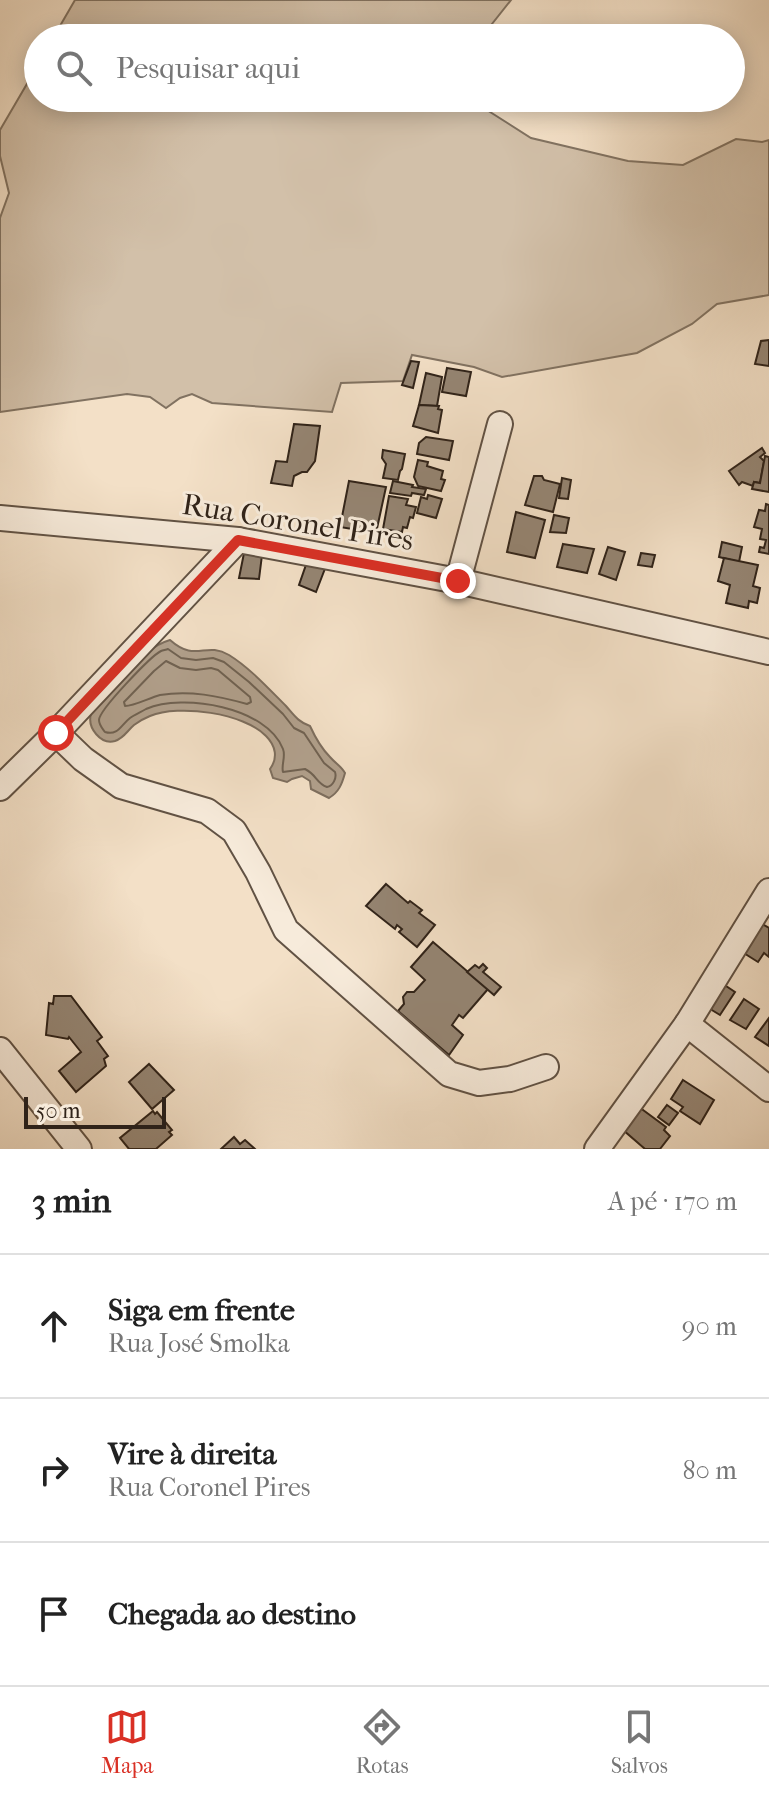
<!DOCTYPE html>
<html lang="pt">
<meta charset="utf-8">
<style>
body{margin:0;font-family:"IM FELL French Canon",serif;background:#f6f6f6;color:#222}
.scale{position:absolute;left:24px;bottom:20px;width:142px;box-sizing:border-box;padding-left:8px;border:4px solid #302319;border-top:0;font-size:22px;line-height:28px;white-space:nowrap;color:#302319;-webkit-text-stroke:6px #f7ebdb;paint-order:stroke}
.stop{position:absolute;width:24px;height:24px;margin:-18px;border:6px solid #d93025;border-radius:50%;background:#fff}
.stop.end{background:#d93025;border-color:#fff;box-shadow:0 2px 8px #0008}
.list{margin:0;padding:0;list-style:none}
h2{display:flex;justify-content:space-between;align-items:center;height:104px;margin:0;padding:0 32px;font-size:34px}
h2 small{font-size:26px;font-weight:400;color:#767676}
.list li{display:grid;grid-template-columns:52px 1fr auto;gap:24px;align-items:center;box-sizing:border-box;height:144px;padding:0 32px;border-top:2px solid #e0e0e0}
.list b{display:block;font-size:30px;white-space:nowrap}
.list p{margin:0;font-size:26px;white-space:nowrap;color:#767676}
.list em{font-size:26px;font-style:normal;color:#767676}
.icon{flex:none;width:44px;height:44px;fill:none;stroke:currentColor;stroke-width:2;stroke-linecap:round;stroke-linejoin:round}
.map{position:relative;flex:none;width:769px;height:1149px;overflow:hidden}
.search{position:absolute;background:#fff;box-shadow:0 4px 20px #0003;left:24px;right:24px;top:24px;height:88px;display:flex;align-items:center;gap:20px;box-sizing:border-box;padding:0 28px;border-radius:44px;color:#767676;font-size:30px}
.sheet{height:536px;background:#fff}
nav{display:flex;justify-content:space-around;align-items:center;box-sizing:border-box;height:112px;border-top:2px solid #e0e0e0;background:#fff;font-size:22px;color:#767676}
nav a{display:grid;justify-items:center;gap:4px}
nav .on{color:#d93025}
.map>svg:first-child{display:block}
.green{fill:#d2c0a9;stroke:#817261;stroke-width:2}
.water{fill:#b1a08c;stroke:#7d6e5e;stroke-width:2}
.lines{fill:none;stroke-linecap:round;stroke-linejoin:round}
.shore{stroke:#706252;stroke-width:2}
.building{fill:#958573;stroke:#302319;stroke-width:2}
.minor-casing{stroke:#615244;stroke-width:28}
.minor{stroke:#f7ebdb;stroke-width:24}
.route{stroke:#d93025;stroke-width:10}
.labels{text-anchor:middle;stroke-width:6;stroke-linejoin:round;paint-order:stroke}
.street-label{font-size:30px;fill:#302319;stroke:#f7ebdb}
</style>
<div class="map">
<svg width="769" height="1149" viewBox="0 0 769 1149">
<rect width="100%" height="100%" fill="#f3e0c7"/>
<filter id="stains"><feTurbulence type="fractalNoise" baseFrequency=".0025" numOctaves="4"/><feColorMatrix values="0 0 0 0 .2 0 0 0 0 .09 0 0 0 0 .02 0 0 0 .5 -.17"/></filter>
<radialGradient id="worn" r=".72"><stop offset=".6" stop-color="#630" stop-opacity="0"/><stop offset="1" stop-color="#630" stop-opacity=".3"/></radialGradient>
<!-- green -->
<g class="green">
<polygon points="75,0 511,0 488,29 483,38 53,38"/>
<polygon points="38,65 38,98 476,98 487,110 531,138 628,161 683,165 736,139 762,142 769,140 769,295 717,304 692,324 637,353 502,377 474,367 412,355 403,381 341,383 332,412 212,403 192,394 180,398 166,408 150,397 127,394 0,412 0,218 9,193 0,156 0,130"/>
</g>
<!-- water -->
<path class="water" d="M170,640C196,663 205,641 229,655C250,668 269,689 286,706C294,715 298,722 310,726C315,737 321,748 330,757C336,764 341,766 345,773C342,784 339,792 329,798L311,789L310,781L302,776L292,779L287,782L273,778L270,769C278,758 276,746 266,736C244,713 179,704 150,716C145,718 138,722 134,725C127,731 124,738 115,741C101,745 87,728 91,714C94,706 104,697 110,690C128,672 145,647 170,640Z"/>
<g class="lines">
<!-- shore -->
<g class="shore">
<path d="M168,649L181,658L196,660L213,658L224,662L249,682L283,714L294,728L304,733L324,763L335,772C337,778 333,786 327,787C316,783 317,775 305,769L283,772C281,765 286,757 283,749C267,707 183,693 146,709C141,712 134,715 130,718C121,725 118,736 105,732C102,728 99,725 99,720C99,710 151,656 161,651C163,650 166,650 168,649Z"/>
<path d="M166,661L180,668L196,670L211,668L218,670L250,697L251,702L247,704C218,696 190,690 160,695C149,698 134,706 125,706L124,702L128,698L154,671Z"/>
</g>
</g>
<!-- building -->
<g class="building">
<polygon points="155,28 156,38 131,38 130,31"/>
<polygon points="769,340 769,366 755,364 761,341"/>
<polygon points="411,361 419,362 413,388 402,385"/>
<polygon points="447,368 471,372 466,396 442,392"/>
<polygon points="426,373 442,377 437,406 419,405"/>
<polygon points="419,405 439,406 438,409 442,410 438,433 413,426"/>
<polygon points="294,424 320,426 315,461 307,472 302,472 294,476 292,486 271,483 276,461 287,462"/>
<polygon points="426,437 453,441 449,460 417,454 419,443"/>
<polygon points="762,448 765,453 760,457 764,461 760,483 754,482 753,486 742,482 739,485 729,471"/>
<polygon points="383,450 405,454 402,469 400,471 398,480 383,478 386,464 382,458"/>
<polygon points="765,456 769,457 769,492 752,489 754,482 760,483"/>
<polygon points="418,460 428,462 427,466 443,471 441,479 445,480 441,491 418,486 414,477"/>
<polygon points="534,476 542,476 544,480 560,484 553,512 525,505"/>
<polygon points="562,478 571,480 568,499 559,498"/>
<polygon points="349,481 386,487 376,533 340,527"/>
<polygon points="393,481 413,485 412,487 426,489 424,495 412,493 411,496 390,493"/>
<polygon points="428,495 442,499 436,518 417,513 421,497 427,499"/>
<polygon points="389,496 408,499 406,505 416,507 413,518 410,517 407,528 403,527 402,532 383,529"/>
<polygon points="766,504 769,505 769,554 759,552 760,547 764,548 766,540 760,539 762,529 754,527 759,510 765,511"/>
<polygon points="516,512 545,520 535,558 507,552"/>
<polygon points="554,515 569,518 566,533 550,532"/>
<polygon points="722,542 742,547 739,562 719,557"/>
<polygon points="563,544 594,549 587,573 557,567"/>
<polygon points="608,547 625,552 616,580 599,574"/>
<polygon points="244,553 262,555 259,579 239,578"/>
<polygon points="641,553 655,555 652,567 638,565"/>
<polygon points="724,558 758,565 753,586 760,588 757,603 749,601 748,608 726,603 730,585 718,581"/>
<polygon points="307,562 326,566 316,592 299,585"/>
<polygon points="386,884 408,903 410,901 422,910 419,913 435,925 417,947 399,932 402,929 397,925 395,929 366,906"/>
<polygon points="759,922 769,928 769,957 764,953 758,962 739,950"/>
<polygon points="433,942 488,989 463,1018 459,1015 452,1025 463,1035 449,1055 398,1011 404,1004 403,997 407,992 414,992 425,980 411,967"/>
<polygon points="483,964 487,968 483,972 501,987 494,995 467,972 475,965 479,968"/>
<polygon points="717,980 735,992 720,1015 702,1004"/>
<polygon points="54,996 71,996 102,1037 97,1041 108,1056 104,1059 106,1066 76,1092 59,1071 81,1052 69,1037 68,1039 46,1035 49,1003 53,1004"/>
<polygon points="744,999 759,1009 746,1029 730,1020"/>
<polygon points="769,1018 769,1046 755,1037"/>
<polygon points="149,1064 174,1090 152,1109 129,1082"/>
<polygon points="683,1080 714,1100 700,1124 680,1111 683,1107 671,1099"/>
<polygon points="667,1105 678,1113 669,1125 658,1117"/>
<polygon points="639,1107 666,1127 664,1130 670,1136 660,1149 645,1149 622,1129"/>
<polygon points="153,1111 155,1114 157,1112 172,1130 169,1132 172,1135 156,1149 129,1149 120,1138"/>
<polygon points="234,1137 240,1144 245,1140 255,1149 221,1149"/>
</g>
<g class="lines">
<!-- minor casing -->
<g class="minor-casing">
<g id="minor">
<polyline points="0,518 238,540 458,581 769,652"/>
<polyline points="458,581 500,424"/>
<polyline points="56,733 83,759 121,786 207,811 234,831 258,872 286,930 449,1074 479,1083 510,1079 546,1067"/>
<polyline points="0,788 56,733 238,540"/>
<polyline points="687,1024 769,1089"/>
<polyline points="0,1050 79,1149"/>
<polyline points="597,1149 687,1024 769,891"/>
</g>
</g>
<!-- minor -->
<use href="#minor" class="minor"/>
</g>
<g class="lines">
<!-- route -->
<polyline class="route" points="56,733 238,540 458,581"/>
</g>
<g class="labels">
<!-- street labels -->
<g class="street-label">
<text transform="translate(298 522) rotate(9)" y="10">Rua Coronel Pires</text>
</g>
</g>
<rect width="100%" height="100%" filter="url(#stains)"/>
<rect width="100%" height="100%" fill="url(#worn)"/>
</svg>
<div class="scale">50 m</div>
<div class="stop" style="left:56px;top:733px"></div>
<div class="stop end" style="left:458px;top:581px"></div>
<div class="search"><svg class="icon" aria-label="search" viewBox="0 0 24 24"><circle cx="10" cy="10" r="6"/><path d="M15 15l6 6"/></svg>Pesquisar aqui</div>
</div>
<section class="sheet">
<h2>3 min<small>A pé · 170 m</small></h2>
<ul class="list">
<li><svg class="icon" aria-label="ahead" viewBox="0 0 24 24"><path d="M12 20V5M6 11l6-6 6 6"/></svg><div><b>Siga em frente</b><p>Rua José Smolka</p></div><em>90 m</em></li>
<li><svg class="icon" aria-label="right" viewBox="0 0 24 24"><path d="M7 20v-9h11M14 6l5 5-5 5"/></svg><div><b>Vire à direita</b><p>Rua Coronel Pires</p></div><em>80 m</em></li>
<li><svg class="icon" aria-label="arrive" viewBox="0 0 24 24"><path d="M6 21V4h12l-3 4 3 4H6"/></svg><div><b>Chegada ao destino</b></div></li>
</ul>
</section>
<nav>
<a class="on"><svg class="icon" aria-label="map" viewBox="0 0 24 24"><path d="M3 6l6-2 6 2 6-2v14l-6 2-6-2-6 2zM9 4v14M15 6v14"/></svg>Mapa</a>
<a><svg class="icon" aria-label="directions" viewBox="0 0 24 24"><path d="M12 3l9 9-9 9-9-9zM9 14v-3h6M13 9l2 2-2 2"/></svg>Rotas</a>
<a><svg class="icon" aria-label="saved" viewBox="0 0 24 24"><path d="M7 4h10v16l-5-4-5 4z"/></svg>Salvos</a>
</nav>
